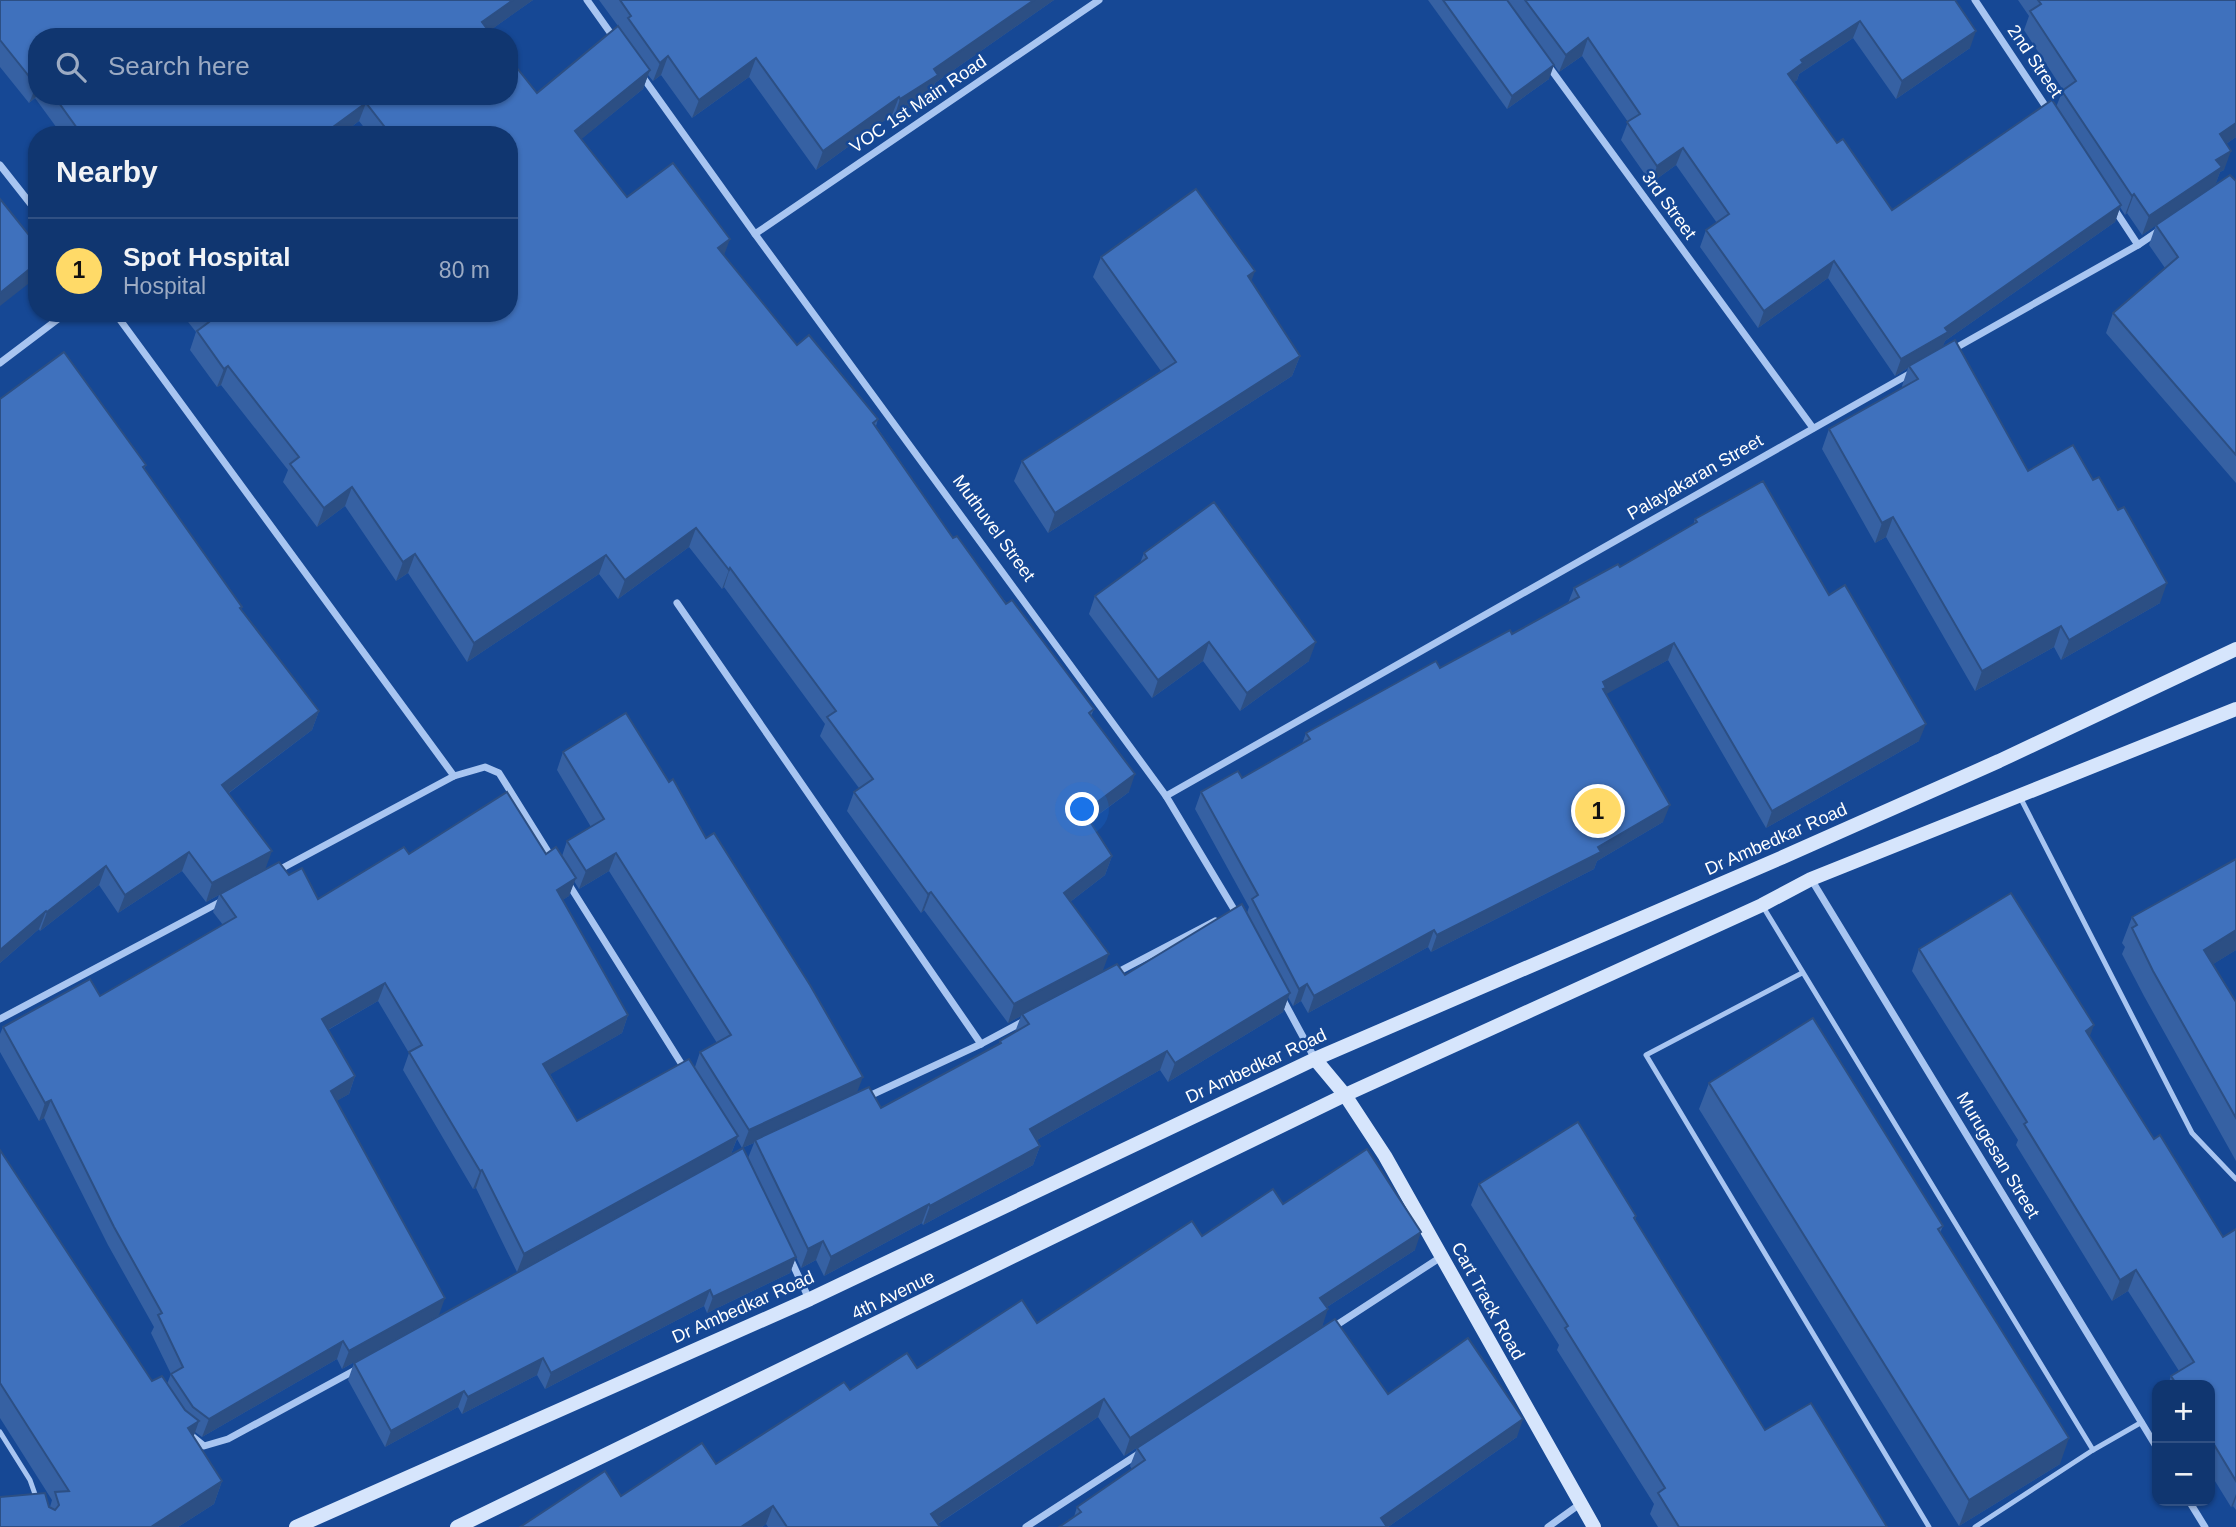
<!DOCTYPE html>
<meta charset="utf-8">
<style>
body{margin:0;font-family:Helvetica,sans-serif;background:#1e4178;color:#f1f3f6}
.controls{position:absolute;right:21px;bottom:21px;display:grid;overflow:hidden;border-radius:14px;box-shadow:0 2px 5px #0004}
.controls button{width:63px;height:63px;display:grid;place-items:center;padding:0;border:0;border-bottom:2px solid #305083;background:#103670;color:#f1f3f6;font:35px sans-serif}
.you{position:absolute;left:1083px;top:810px;width:24px;height:24px;margin:-18px;border:5px solid #fff;border-radius:50%;background:#1a73e8;box-shadow:0 0 0 10px #1a73e833}
.badge{display:grid;place-items:center;width:46px;height:46px;border-radius:50%;background:#ffda68;color:#111;font-size:23px;font-weight:700}
.pin{position:absolute;translate:-50% -50%;border:4px solid #fff;box-shadow:0 2px 7px #0006}
.list{margin:0;padding:0;list-style:none}
h2{display:flex;justify-content:space-between;align-items:center;height:91px;margin:0;padding:0 28px;font-size:30px}
h2 small{font-size:23px;font-weight:400;color:#9cabc3}
.list li{display:grid;grid-template-columns:46px 1fr auto;gap:21px;align-items:center;box-sizing:border-box;height:105px;padding:0 28px;border-top:2px solid #305083}
.list b{display:block;font-size:26px;white-space:nowrap}
.list p{margin:0;font-size:23px;white-space:nowrap;color:#9cabc3}
.list em{font-size:23px;font-style:normal;color:#9cabc3}
.icon{flex:none;width:38px;height:38px;fill:none;stroke:currentColor;stroke-width:2;stroke-linecap:round;stroke-linejoin:round}
.map{position:relative;flex:none;width:2236px;height:1527px;overflow:hidden}
.search{position:absolute;background:#103670;box-shadow:0 2px 5px #0004;left:28px;top:28px;width:490px;height:77px;display:flex;align-items:center;gap:18px;box-sizing:border-box;padding:0 24px;border-radius:28px;color:#9cabc3;font-size:26px}
.panel{position:absolute;background:#103670;box-shadow:0 2px 5px #0004;left:28px;top:126px;width:490px;height:196px;border-radius:28px}
.map>svg:first-child{display:block}
.lines{fill:none;stroke-linecap:round;stroke-linejoin:round}
.lane{stroke:#a8c5f1;stroke-width:5}
.street{stroke:#a8c5f1;stroke-width:7}
.secondary{stroke:#d6e5fc;stroke-width:14}
.wall{fill:#3661a3;fill-rule:evenodd}
.shaded-wall{fill:#2c4f84}
.building{fill:#3f71bd;stroke:#2c4f84;stroke-width:2}
.labels{text-anchor:middle;stroke-width:5;stroke-linejoin:round;paint-order:stroke}
.street-label{font-size:18px;fill:#fff;stroke:#164895}
</style>
<div class="map">
<svg width="2236" height="1527" viewBox="0 0 2236 1527">
<rect width="100%" height="100%" fill="#164895"/>
<g class="lines">
<!-- lane -->
<g class="lane">
<polyline points="2020,797 2192,1133 2236,1179"/>
<polyline points="1762,905 2093,1450"/>
<polyline points="1802,973 1646,1055 1929,1527"/>
<polyline points="0,1432 30,1480 36,1497"/>
<polyline points="1975,1527 2093,1450 2142,1422"/>
</g>
<!-- street -->
<g class="street">
<polyline points="587,0 614,38"/>
<polyline points="1975,0 2048,110"/>
<polyline points="1547,64 1813,428"/>
<polyline points="642,76 755,234 1166,796 1238,916"/>
<polyline points="0,165 37,212"/>
<polyline points="2113,207 2138,245"/>
<polyline points="755,234 1099,0"/>
<polyline points="115,313 454,776 485,767 499,773 552,858"/>
<polyline points="1952,350 2138,245 2160,230"/>
<polyline points="0,363 66,313"/>
<polyline points="677,603 981,1044"/>
<polyline points="1166,796 1911,373"/>
<polyline points="275,872 454,776"/>
<polyline points="1811,879 2157,1448"/>
<polyline points="568,883 686,1071"/>
<polyline points="1114,974 1215,921"/>
<polyline points="1282,998 1315,1059"/>
<polyline points="0,1019 222,901"/>
<polyline points="867,1097 981,1044 1026,1020"/>
<polyline points="789,1256 809,1299"/>
<polyline points="1332,1328 1441,1257"/>
<polyline points="188,1433 204,1446 228,1439 359,1368"/>
<polyline points="2189,1501 2205,1527"/>
<polyline points="1026,1527 1140,1453"/>
<polyline points="1548,1527 1580,1504"/>
</g>
<!-- secondary -->
<g class="secondary">
<polyline points="1315,1059 1345,1095 1385,1156 1594,1527"/>
<polyline points="296,1527 810,1299 1315,1059 1783,857 1999,761 2236,649"/>
<polyline points="457,1527 1345,1095 1762,905 1811,879 2236,709"/>
</g>
</g>
<!-- wall -->
<g class="wall">
<path d="M0,0H533L489,31L37,37V96H509L537,93L618,26L599,0H1054L935,83L931,93L894,118L892,115L816,170L749,77L692,118L661,75L653,81L648,75L643,89L581,139L627,197L724,255L797,345L878,419L876,426L953,538L1094,709L1091,716L1129,792L1090,821L1112,856L1105,875L1070,902L1103,971L1125,975L1247,913L1249,907L1195,809L1201,792L1242,778L1302,744L1306,733L1512,634L1568,603L1574,588L1620,567L1693,525L1695,519L1829,595L1919,741L1766,828L1668,660L1605,694L1663,822L1597,861L1594,869L1431,952L1428,947L1308,1013L1301,1001L1293,1006L1288,997L1283,1012L1168,1082L1160,1070L1037,1140L1040,1146L1033,1165L923,1225L922,1223L824,1276L816,1260L801,1268L796,1257L790,1273L707,1313L704,1306L545,1389L537,1375L462,1414L458,1407L385,1447L348,1380L354,1363L748,1158L754,1143L742,1148L737,1139L731,1154L517,1272L476,1188L473,1189L403,1070L409,1053L378,1001L328,1030L355,1076L349,1094L336,1101L439,1315L342,1369L337,1359L202,1437L195,1432L193,1437L222,1481L214,1504L178,1527H0L50,1507L52,1500L0,1418V1150L152,1381L167,1384L171,1374L151,1333L154,1327L108,1245L44,1118L39,1121L0,1052V1034L3,1027L100,996L223,925L213,912L219,895L206,902L182,871L118,913L99,885L40,931L39,929L0,963V399L146,465L144,469L242,607L241,609L319,711L312,730L229,793L265,870L289,875L318,899L409,854H546L562,856L567,841L591,827L557,770L563,752L669,782L706,838L857,1093L881,1108L999,1044L1000,1041L1015,1032L1021,1016L1008,1023L924,910L921,913L847,811L854,792L859,788L820,736L825,724L724,587L722,589L689,547L618,599L599,574L467,662L408,573L396,581L345,506L317,527L283,482L288,470L221,385L217,387L190,350L196,332L181,313H509V135H370L359,121L341,135H62L35,98L29,103L0,67ZM609,871L717,1043L700,1052L695,1067L577,1121L550,1074L622,1033L628,1015L562,900L569,896L574,881L579,889Z"/>
<polygon points="1428,0 1507,0 1549,79 1507,109"/>
<polygon points="1507,0 1955,0 1970,48 1896,99 1853,38 1799,74 1797,80 1794,82 1837,143 1892,210 2056,107 2063,90 2024,30 2029,16 2018,0 2236,0 2236,137 2226,144 2224,170 2220,172 2215,185 2236,181 2236,483 2106,333 2113,313 2165,268 2149,245 2156,225 2142,235 2127,213 2125,215 2120,207 2115,222 1945,341 1942,347 2028,471 2160,603 2061,660 2054,647 1975,691 1886,537 1875,543 1822,449 1829,429 1903,388 1902,386 1908,368 1895,376 1828,278 1758,328 1700,247 1706,230 1717,223 1676,165 1651,183 1621,140 1628,122 1582,56 1559,72"/>
<polygon points="1101,257 1251,281 1300,356 1292,376 1048,533 1014,481 1022,461 1161,371 1093,277"/>
<polygon points="1144,553 1309,661 1240,711 1203,661 1152,698 1089,614 1095,596 1140,563"/>
<polygon points="2132,917 2236,950 2213,964 2236,1002 2236,1161 2144,996 2122,954 2125,947 2122,943"/>
<polygon points="1919,949 2090,1037 2154,1139 2223,1237 2236,1229 2236,1510 2233,1506 2231,1507 2210,1473 2210,1385 2168,1385 2171,1376 2179,1371 2128,1291 2112,1301 2016,1145 2018,1140 1912,971"/>
<polygon points="1709,1083 1943,1226 1940,1233 2060,1464 1959,1526 1699,1109"/>
<polygon points="1479,1184 1636,1216 1635,1220 1765,1430 1887,1527 1658,1527 1650,1514 1654,1504 1557,1350 1559,1345 1471,1205"/>
<polygon points="1283,1204 1415,1250 1327,1307 1322,1327 1124,1456 1098,1417 938,1524 940,1527 768,1527 766,1524 762,1527 520,1527 621,1496 716,1464 850,1390 917,1368 1037,1323 1202,1236"/>
<polygon points="1388,1394 1517,1437 1388,1527 1074,1517 1077,1507 1132,1469 1130,1466 1137,1448"/>
</g>
<!-- shaded-wall -->
<g class="shaded-wall">
<polygon points="513,0 533,0 481,37 482,22"/>
<polygon points="1034,0 1054,0 935,83 931,93 894,118 900,99 934,69"/>
<polygon points="1860,21 1853,38 1799,74 1797,80 1782,91 1788,74 1801,60"/>
<polygon points="1976,31 1970,48 1896,99 1902,81"/>
<polygon points="1588,38 1582,56 1559,72 1566,55"/>
<polygon points="668,56 661,75 653,81 660,63"/>
<polygon points="756,58 749,77 692,118 699,100"/>
<polygon points="1554,65 1549,79 1507,109 1512,96"/>
<polygon points="650,70 643,89 568,150 575,131"/>
<polygon points="37,84 37,95 35,98 29,103"/>
<polygon points="899,97 892,115 816,170 823,151"/>
<polygon points="366,103 359,121 341,135 322,135"/>
<polygon points="2236,123 2236,137 2213,153 2220,134"/>
<polygon points="1683,148 1676,165 1651,183 1657,166"/>
<polygon points="2231,151 2224,170 2220,172 2215,186 2142,235 2149,216 2216,160"/>
<polygon points="2134,194 2127,213 2125,215 2132,196"/>
<polygon points="2121,205 2115,222 1945,341 1942,349 1909,366 1908,368 1895,376 1901,359"/>
<polygon points="730,239 723,258 718,248"/>
<polygon points="1834,261 1828,278 1758,328 1764,311"/>
<polygon points="37,263 37,277 0,306 0,293"/>
<polygon points="1255,271 1248,291 1248,276"/>
<polygon points="1300,356 1292,376 1048,533 1055,513"/>
<polygon points="228,366 221,385 217,387 224,369"/>
<polygon points="352,487 345,506 317,527 324,508"/>
<polygon points="1893,517 1886,537 1875,543 1882,523"/>
<polygon points="696,528 689,547 618,599 625,580"/>
<polygon points="415,554 408,573 396,581 403,562"/>
<polygon points="606,555 599,574 467,662 474,643"/>
<polygon points="730,568 724,587 722,589 729,570"/>
<polygon points="2167,583 2160,603 2061,660 2069,640"/>
<polygon points="2061,626 2054,647 1975,691 1982,671"/>
<polygon points="1209,642 1203,661 1152,698 1158,680"/>
<polygon points="1316,642 1309,661 1240,711 1247,693"/>
<polygon points="1674,643 1668,660 1603,696 1603,682"/>
<polygon points="319,711 312,730 215,803 222,785"/>
<polygon points="1926,724 1919,741 1766,828 1772,811"/>
<polygon points="1135,774 1129,792 1077,830 1084,812"/>
<polygon points="1670,805 1663,822 1597,861 1594,869 1431,952 1437,935 1598,847"/>
<polygon points="272,851 265,870 206,902 212,883"/>
<polygon points="189,852 182,871 118,913 125,895"/>
<polygon points="616,853 609,871 579,889 586,871"/>
<polygon points="1112,856 1105,875 1057,912 1064,893"/>
<polygon points="106,866 99,885 40,931 47,912"/>
<polygon points="576,878 569,896 550,908 557,890"/>
<polygon points="931,892 924,910 921,913 928,894"/>
<polygon points="46,911 39,929 0,963 0,950"/>
<polygon points="1434,930 1428,947 1308,1013 1314,996"/>
<polygon points="2236,930 2236,950 2194,976 2204,950"/>
<polygon points="1109,954 1102,973 1022,1014 1021,1016 1008,1023 1014,1004"/>
<polygon points="385,983 378,1001 315,1037 322,1019"/>
<polygon points="1307,984 1301,1001 1293,1006 1299,989"/>
<polygon points="1290,993 1283,1012 1168,1082 1175,1063"/>
<polygon points="628,1015 622,1033 537,1082 543,1064"/>
<polygon points="2094,1025 2086,1047 2086,1031"/>
<polygon points="1167,1051 1160,1070 1023,1148 1030,1129"/>
<polygon points="355,1076 349,1094 324,1108 331,1091"/>
<polygon points="863,1077 856,1095 755,1140 754,1143 742,1148 749,1130"/>
<polygon points="51,1100 44,1118 39,1121 45,1103"/>
<polygon points="738,1136 731,1154 517,1272 524,1254"/>
<polygon points="1040,1146 1033,1165 923,1225 930,1206"/>
<polygon points="482,1170 476,1188 473,1189 480,1171"/>
<polygon points="929,1204 922,1223 824,1276 831,1257"/>
<polygon points="1421,1232 1415,1250 1313,1316 1320,1298"/>
<polygon points="823,1241 816,1260 801,1268 808,1249"/>
<polygon points="796,1257 790,1273 707,1313 713,1297"/>
<polygon points="2136,1270 2128,1291 2112,1301 2120,1280"/>
<polygon points="710,1290 704,1306 545,1389 551,1373"/>
<polygon points="445,1298 439,1315 342,1369 349,1351"/>
<polygon points="1328,1309 1322,1327 1124,1456 1130,1438"/>
<polygon points="343,1341 337,1359 202,1437 209,1419"/>
<polygon points="543,1358 537,1375 462,1414 468,1397"/>
<polygon points="464,1391 458,1407 385,1447 391,1431"/>
<polygon points="1104,1399 1098,1417 933,1527 931,1514"/>
<polygon points="1523,1419 1517,1437 1388,1527 1381,1518"/>
<polygon points="199,1421 191,1444 188,1428"/>
<polygon points="2069,1438 2060,1464 1959,1526 1969,1500"/>
<polygon points="222,1481 214,1504 178,1527 151,1527"/>
<polygon points="2236,1494 2236,1498 2233,1506 2231,1507"/>
<polygon points="773,1506 766,1524 762,1527 741,1527"/>
</g>
<!-- building -->
<g class="building">
<polygon points="0,0 513,0 482,22 493,37 37,37 36,85 0,40"/>
<polygon points="620,0 1034,0 934,69 938,75 900,99 899,97 823,151 756,58 699,100 668,56 660,63 628,18 631,16"/>
<polygon points="1443,0 1507,0 1554,65 1512,96"/>
<polygon points="1525,0 1955,0 1976,31 1902,81 1860,21 1801,60 1803,63 1788,74 1837,143 1843,139 1892,210 2052,100 2121,205 1945,328 1948,332 1901,359 1834,261 1764,311 1706,230 1729,214 1683,148 1657,166 1627,122 1640,114 1588,38 1566,55"/>
<polygon points="2038,0 2236,0 2236,123 2220,134 2231,151 2216,160 2222,167 2149,216 2134,194 2132,196 2062,91 2076,81 2030,11 2041,4"/>
<polygon points="618,26 650,70 575,131 627,197 673,163 730,239 718,248 797,345 809,335 878,419 873,423 953,538 957,536 1006,604 1012,600 1094,709 1089,713 1135,774 1084,812 1112,856 1064,893 1109,954 1014,1004 931,892 928,894 854,792 873,779 827,717 836,711 730,568 729,570 696,528 625,580 606,555 474,643 415,554 403,562 352,487 324,508 290,464 299,457 228,366 224,369 197,331 209,322 202,313 509,313 509,135 391,135 366,103 322,135 82,135 54,96 509,96 509,58 537,93"/>
<polygon points="2230,175 2236,181 2236,455 2113,313 2178,257 2156,225"/>
<polygon points="1196,189 1255,271 1248,276 1300,356 1055,513 1022,461 1176,362 1101,257"/>
<polygon points="0,199 37,245 37,263 0,293"/>
<polygon points="1955,340 2028,471 2073,445 2093,480 2099,477 2118,510 2124,507 2167,583 2069,640 2061,626 1982,671 1893,517 1882,523 1829,429 1918,379 1909,366"/>
<polygon points="64,352 146,465 143,467 242,607 240,608 319,711 222,785 272,851 212,883 189,852 125,895 106,866 47,912 46,911 0,950 0,399"/>
<polygon points="1763,481 1829,595 1845,585 1926,724 1772,811 1674,643 1603,682 1606,688 1603,689 1670,805 1598,847 1601,852 1437,935 1434,930 1314,996 1307,984 1299,989 1252,899 1258,895 1201,792 1238,771 1242,778 1310,739 1306,733 1436,661 1440,668 1510,630 1512,634 1579,597 1574,588 1618,564 1620,567 1697,522 1695,519"/>
<polygon points="1214,502 1316,642 1247,693 1209,642 1158,680 1095,596 1147,558 1144,553"/>
<polygon points="626,713 669,782 673,779 706,838 714,833 810,985 863,1077 749,1130 700,1052 731,1035 616,853 586,871 567,841 604,819 563,752"/>
<polygon points="507,792 546,854 556,847 576,878 557,890 628,1015 543,1064 577,1121 689,1059 738,1136 524,1254 482,1170 480,1171 409,1052 422,1045 385,983 322,1019 355,1076 331,1091 445,1298 349,1351 343,1341 209,1419 193,1407 171,1374 183,1367 158,1315 162,1313 114,1227 51,1100 45,1103 3,1027 90,979 100,996 236,917 220,894 279,862 289,875 302,868 318,899 404,847 409,854"/>
<polygon points="2236,859 2236,930 2204,950 2236,1002 2236,1118 2153,971 2132,928 2137,925 2132,917"/>
<polygon points="2011,893 2094,1025 2086,1031 2154,1139 2160,1135 2223,1237 2236,1229 2236,1481 2210,1438 2210,1385 2177,1385 2171,1376 2194,1362 2136,1270 2120,1280 2024,1124 2027,1122 1919,949"/>
<polygon points="1242,904 1290,993 1175,1063 1167,1051 1030,1129 1040,1146 930,1206 929,1204 831,1257 823,1241 808,1249 755,1140 869,1087 881,1108 1001,1043 1000,1041 1029,1024 1022,1014 1117,964 1125,975"/>
<polygon points="1813,1018 1943,1226 1938,1229 2069,1438 1969,1500 1709,1083"/>
<polygon points="1578,1122 1636,1216 1634,1218 1765,1430 1811,1403 1887,1527 1679,1527 1658,1493 1665,1488 1565,1328 1568,1326 1479,1184"/>
<polygon points="743,1148 796,1257 713,1297 710,1290 551,1373 543,1358 468,1397 464,1391 391,1431 354,1363"/>
<polygon points="1367,1149 1421,1232 1320,1298 1328,1309 1130,1438 1104,1399 931,1514 940,1527 787,1527 773,1506 741,1527 520,1527 605,1471 621,1496 702,1443 716,1464 844,1382 850,1390 907,1353 917,1368 1022,1300 1037,1323 1192,1221 1202,1236 1273,1189 1283,1204"/>
<polygon points="0,1150 152,1381 162,1376 185,1410 199,1421 188,1428 222,1481 151,1527 0,1527 0,1497 45,1493 49,1507 55,1510 59,1505 55,1492 69,1491 0,1383"/>
<polygon points="1335,1319 1388,1394 1468,1338 1523,1419 1381,1518 1387,1527 1059,1527 1081,1512 1077,1507 1145,1460 1137,1448"/>
</g>
<g class="labels">
<!-- street labels -->
<g class="street-label">
<text transform="translate(2035 61) rotate(56)" y="6">2nd Street</text>
<text transform="translate(918 104) rotate(-34)" y="6">VOC 1st Main Road</text>
<text transform="translate(1669 205) rotate(54)" y="6">3rd Street</text>
<text transform="translate(1695 477) rotate(-30)" y="6">Palayakaran Street</text>
<text transform="translate(994 528) rotate(54)" y="6">Muthuvel Street</text>
<text transform="translate(1776 839) rotate(-24)" y="6">Dr Ambedkar Road</text>
<text transform="translate(1256 1066) rotate(-25)" y="6">Dr Ambedkar Road</text>
<text transform="translate(1998 1155) rotate(59)" y="6">Murugesan Street</text>
<text transform="translate(893 1295) rotate(-26)" y="6">4th Avenue</text>
<text transform="translate(1488 1301) rotate(61)" y="6">Cart Track Road</text>
<text transform="translate(743 1307) rotate(-24)" y="6">Dr Ambedkar Road</text>
</g>
</g>
</svg>
<div class="controls">
<button>+</button>
<button>−</button>
</div>
<div class="you"></div>
<div class="pin badge" style="left:1598px;top:811px">1</div>
<div class="search"><svg class="icon" aria-label="search" viewBox="0 0 24 24"><circle cx="10" cy="10" r="6"/><path d="M15 15l6 6"/></svg>Search here</div>
<section class="panel">
<h2>Nearby<small></small></h2>
<ul class="list">
<li><span class="badge">1</span><div><b>Spot Hospital</b><p>Hospital</p></div><em>80 m</em></li>
</ul>
</section>
</div>
